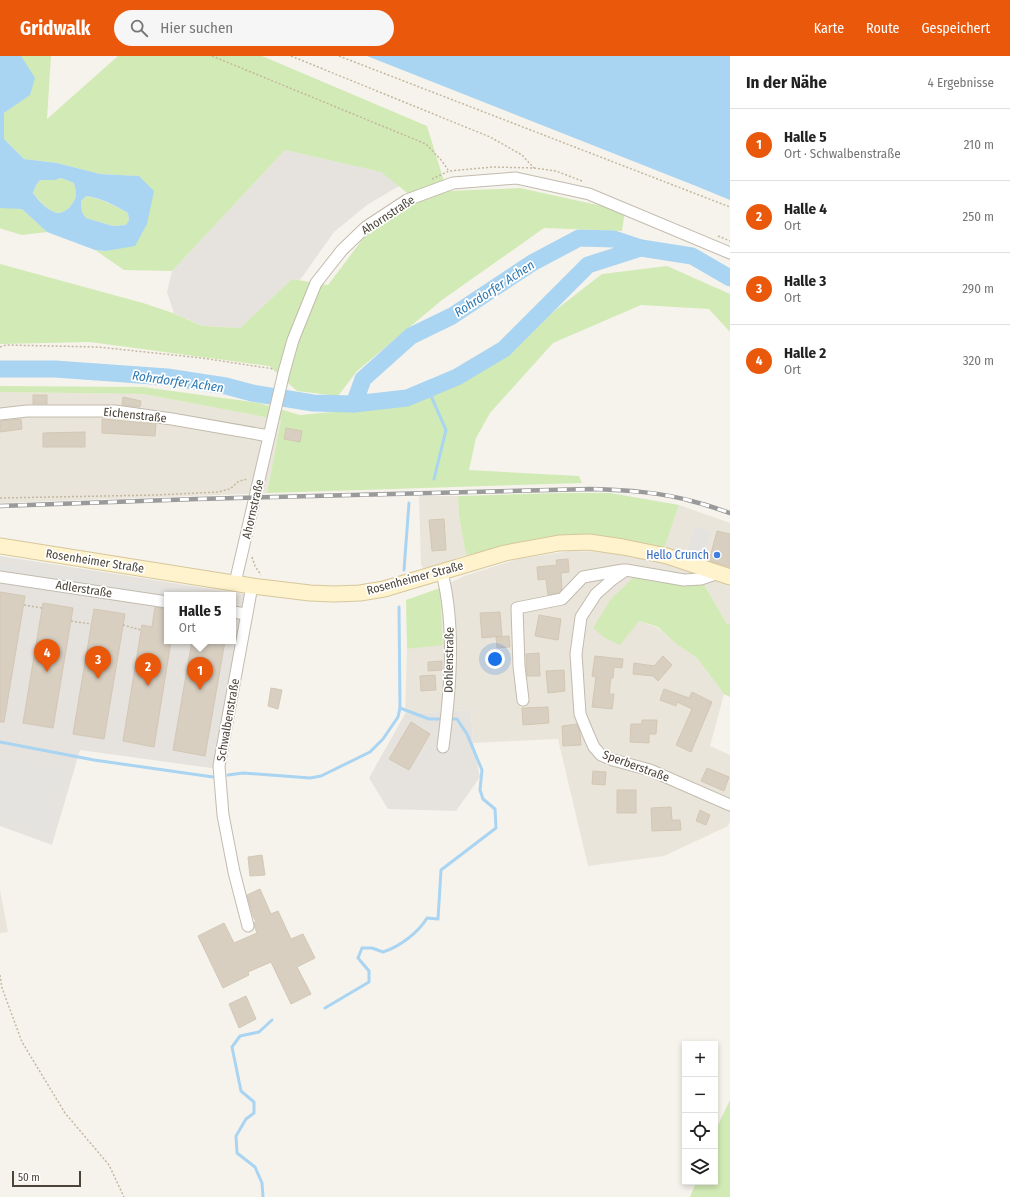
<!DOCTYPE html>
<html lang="de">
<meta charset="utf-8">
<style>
body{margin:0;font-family:"Fira Sans Condensed",sans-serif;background:#f6f6f6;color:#222}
.controls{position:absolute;right:12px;bottom:12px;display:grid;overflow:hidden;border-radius:0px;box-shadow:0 2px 6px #0003}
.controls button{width:36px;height:36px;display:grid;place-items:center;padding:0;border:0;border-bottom:1px solid #e0e0e0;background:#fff;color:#222;font:20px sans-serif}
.scale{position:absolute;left:12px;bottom:10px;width:69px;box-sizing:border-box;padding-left:4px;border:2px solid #4b4439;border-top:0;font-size:11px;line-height:14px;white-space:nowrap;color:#4b4439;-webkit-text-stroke:3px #fff;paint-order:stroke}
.you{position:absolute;left:495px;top:603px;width:14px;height:14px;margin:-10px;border:3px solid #fff;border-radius:50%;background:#1a73e8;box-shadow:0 0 0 6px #1a73e833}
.badge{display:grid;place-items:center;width:26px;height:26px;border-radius:50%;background:#ea580c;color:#fff;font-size:13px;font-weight:700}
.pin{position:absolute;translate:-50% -33px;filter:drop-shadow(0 1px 2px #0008)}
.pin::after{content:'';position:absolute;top:21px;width:14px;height:12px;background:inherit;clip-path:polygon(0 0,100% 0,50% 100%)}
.popup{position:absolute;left:164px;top:536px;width:72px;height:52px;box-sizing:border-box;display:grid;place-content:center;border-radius:0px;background:#fff;filter:drop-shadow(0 1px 3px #0005);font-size:13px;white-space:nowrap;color:#767676}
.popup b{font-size:15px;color:#222}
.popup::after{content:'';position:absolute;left:50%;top:100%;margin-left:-8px;border:8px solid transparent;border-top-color:#fff}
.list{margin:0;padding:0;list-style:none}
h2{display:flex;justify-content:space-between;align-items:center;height:52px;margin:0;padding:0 16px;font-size:17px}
h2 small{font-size:13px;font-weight:400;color:#767676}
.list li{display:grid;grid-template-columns:26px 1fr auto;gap:12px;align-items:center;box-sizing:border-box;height:72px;padding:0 16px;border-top:1px solid #e0e0e0}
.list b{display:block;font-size:15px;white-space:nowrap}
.list p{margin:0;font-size:13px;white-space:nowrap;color:#767676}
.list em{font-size:13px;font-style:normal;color:#767676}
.icon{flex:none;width:22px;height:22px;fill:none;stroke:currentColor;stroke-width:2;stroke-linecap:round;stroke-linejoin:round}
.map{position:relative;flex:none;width:730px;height:1141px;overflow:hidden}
header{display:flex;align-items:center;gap:24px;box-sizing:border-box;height:56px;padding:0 20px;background:#ea580c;color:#fff}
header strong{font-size:19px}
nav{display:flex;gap:22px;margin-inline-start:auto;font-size:14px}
.search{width:280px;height:36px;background:#f6f6f6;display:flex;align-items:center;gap:10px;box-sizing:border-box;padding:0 14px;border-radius:22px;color:#767676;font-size:15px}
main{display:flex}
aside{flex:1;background:#fff}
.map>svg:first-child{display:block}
.residential{fill:#eae5da}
.industrial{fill:#e6e2dd;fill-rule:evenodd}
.green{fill:#d2eab5}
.parking{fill:#e5e3e0}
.water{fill:#a9d4f2;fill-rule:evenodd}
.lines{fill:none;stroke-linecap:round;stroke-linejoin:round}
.stream{stroke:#a9d4f2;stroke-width:3}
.river{stroke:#a9d4f2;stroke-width:17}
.building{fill:#d8cfc1;stroke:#d3c7b4}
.street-casing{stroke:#c2bbae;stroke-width:13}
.secondary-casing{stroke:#d6c79b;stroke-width:17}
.path{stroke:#c4b79f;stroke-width:1.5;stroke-dasharray:2 2;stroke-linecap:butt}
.street{stroke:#fff;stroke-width:11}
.secondary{stroke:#fff3cd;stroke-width:15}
.rail-casing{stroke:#9a9a9a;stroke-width:4.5}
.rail{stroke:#fff;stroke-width:3;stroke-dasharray:9;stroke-linecap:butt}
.shop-dot{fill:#3f7fe0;stroke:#fff;stroke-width:1.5}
.labels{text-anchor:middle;stroke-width:3.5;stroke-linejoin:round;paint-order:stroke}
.street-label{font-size:12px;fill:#4b4439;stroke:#fff}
.shop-label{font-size:12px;fill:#366cbe;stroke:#fff;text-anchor:end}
.water-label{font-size:13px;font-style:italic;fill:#2e7ab2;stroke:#fff}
</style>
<header>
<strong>Gridwalk</strong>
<div class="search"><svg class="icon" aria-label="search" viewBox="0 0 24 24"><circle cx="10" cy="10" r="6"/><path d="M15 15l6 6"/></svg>Hier suchen</div>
<nav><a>Karte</a><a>Route</a><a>Gespeichert</a></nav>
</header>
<main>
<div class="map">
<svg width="730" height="1141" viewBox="0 0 730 1141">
<rect width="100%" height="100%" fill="#f6f3ec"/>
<!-- residential -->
<g class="residential">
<polygon points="0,336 143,338 281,364 267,437 0,447"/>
<polygon points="419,440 458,440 459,460 466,499 424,513 421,509"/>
<polygon points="679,449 730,467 730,517 664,493"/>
<polygon points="570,495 612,496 660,503 730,527 730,568 727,568 701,523 639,565 658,572 675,587 697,602 724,638 710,690 730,699 730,765 728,770 664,800 588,810 558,683 473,687 471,654 405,658 407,593 443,588 440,532 464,520 518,503"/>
<polygon points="0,834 8,876 0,877"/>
</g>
<!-- industrial -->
<g class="industrial">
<polygon points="285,94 381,116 399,130 367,149 334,176 300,224 292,223 240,272 202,270 174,257 167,236 172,215"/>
<path d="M0,500L250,539L218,713L80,694L52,789L0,770ZM167,539H233V585H167Z"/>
<polygon points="471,654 473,687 480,721 456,755 388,753 369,722 405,658"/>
</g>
<!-- green -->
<g class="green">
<polygon points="21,0 51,0 47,63 118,0 262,0 427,70 447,135 520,132 625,155 622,175 544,172 442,244 357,315 338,340 297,335 269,310 90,286 0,288 0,208 143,247 173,257 202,270 240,272 292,223 328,229 365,180 416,144 381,116 285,94 172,215 124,214 95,194 106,195 135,189 138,120 100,118 57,107 24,103 4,83 4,57 29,39"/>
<path d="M61,122L74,127C75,131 76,135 76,139C74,149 64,160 54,156C45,152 39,144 33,137L36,129L40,124H55Z"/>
<path d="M86,140C102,143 114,149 128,157L129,164L126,169L113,170L86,162L82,156L81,145Z"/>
<polygon points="2,151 22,153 47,176 22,179 2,173 0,172 0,152"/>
<polygon points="667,210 730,238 730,276 709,253 641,249 553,287 490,357 476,382 469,414 579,420 582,427 267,437 281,364 143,338 0,336 0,330 143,331 259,347 300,359 407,349 508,291 602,218"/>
<polygon points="562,437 610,437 679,449 664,493 492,494 466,499 459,460 458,440"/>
<polygon points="634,521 672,527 701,523 727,568 730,568 730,641 724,638 697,602 675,587 658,571 639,565 620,589 605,582 593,572 611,543"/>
<polygon points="440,532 443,589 407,593 406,544"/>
<polygon points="730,1044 730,1141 690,1141 696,1126 715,1126 715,1075"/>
</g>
<!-- parking -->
<g class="parking">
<polygon points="695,471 711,476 703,502 687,497"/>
<polygon points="0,507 218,539 167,539 167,542 0,517"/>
<polygon points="0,697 65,712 50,780 0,764"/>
</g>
<!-- water -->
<g class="water">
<path d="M0,0H21L35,22L30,39L4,57V83L24,103L57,107L100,118L139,120L154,135L147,168L135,190L106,195L95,194L47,176L22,153L0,152ZM61,122L74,127C75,131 76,135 76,139C74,149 64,160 54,156C45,152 39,145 33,137L36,129L40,124H55ZM86,140C102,142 114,149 128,157L129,164L126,169L113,170L86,162L82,156L81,145Z"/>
<polygon points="367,0 730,0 730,144 696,130"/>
</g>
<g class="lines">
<!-- stream -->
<g class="stream">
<polyline points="428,333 446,374 434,423"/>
<polyline points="404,514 409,447"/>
<polyline points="0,686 94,704 213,721"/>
<polyline points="228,719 243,717 310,722 321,720 370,696 383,683 398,661 400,652 399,551"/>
<path d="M325,952L369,926V915L358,902L362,892H372L383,896C399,891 418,877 427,862L438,863L441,814L496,772L495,753L483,743L480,734L482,714L467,678L457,663H429L400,652"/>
<polyline points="263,1141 262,1127 255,1111 237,1097 236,1080 246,1063 254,1057 254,1046 241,1035 232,991 240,980 259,976 272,964"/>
</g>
<!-- river -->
<g class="river">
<polyline points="0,313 55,313 167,321 226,330 252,337 313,347 354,348 407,342 457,321 504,293 588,209 641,192 692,200 730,222"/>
<polyline points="354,348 363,323 411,280 452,260 532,207 579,182 614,183 641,192"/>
</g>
</g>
<!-- building -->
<g class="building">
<rect x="33" y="339" width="14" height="9"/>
<polygon points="123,341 141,345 140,351 122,349"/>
<polygon points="21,363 22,373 0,376 0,365"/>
<polygon points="102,363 156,368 155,380 102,377"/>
<polygon points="286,372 302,375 300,386 284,383"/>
<polygon points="85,376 85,391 43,391 43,377"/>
<polygon points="444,463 446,494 432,495 429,464"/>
<polygon points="717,475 730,478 730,511 709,505"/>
<polygon points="568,503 569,516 561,517 562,533 558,537 548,539 546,523 538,524 537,511 557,509 556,504"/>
<polygon points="0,536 25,540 4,666 0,666"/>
<polygon points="43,547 73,552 53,672 23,667"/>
<polygon points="155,551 167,553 167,585 171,585 154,691 123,685 142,569 152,571"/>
<polygon points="94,553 125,558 104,683 73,678"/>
<polygon points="500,556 502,580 482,582 480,557"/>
<polygon points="539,559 561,563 558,584 535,580"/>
<polygon points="509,580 510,591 497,592 496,581"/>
<polygon points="192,585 225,585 205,700 173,694"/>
<polygon points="539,597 540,620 527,620 526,598"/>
<polygon points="595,600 623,603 622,612 614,611 613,622 611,622 609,638 614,638 612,653 592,651 596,621 592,620"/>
<polygon points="663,600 672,609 658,625 653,620 633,618 634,607 654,610"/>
<polygon points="442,605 442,614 428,615 428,606"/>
<polygon points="564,614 565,635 548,637 546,615"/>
<polygon points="435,619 436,634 421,635 420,620"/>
<polygon points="271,632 282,634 278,653 268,650"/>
<polygon points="664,633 689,642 692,636 712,646 691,696 676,689 692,653 677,646 676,650 660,644"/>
<polygon points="548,651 549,667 523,669 522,652"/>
<polygon points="642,664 657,664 656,678 649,678 649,687 630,686 631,668 642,668"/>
<polygon points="411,666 430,678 409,714 389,703"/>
<polygon points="577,668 580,677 581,689 563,690 562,670"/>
<polygon points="707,712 729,721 724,735 701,725"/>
<polygon points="593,715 606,716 605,729 592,728"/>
<rect x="617" y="734" width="19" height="23"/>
<polygon points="671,751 672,764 680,764 681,774 652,775 651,752"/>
<polygon points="700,754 710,759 706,769 696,765"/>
<polygon points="262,799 265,819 250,820 248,801"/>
<polygon points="260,833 271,858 278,855 291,883 303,878 315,902 297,911 311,938 291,948 271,906 248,916 249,919 223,932 198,880 224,867 234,887 257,877 255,872 254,867 256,866 253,860 247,839"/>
<polygon points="246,940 256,963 239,972 229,948"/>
</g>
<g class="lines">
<!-- street casing -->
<g class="street-casing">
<g id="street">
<polyline points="0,358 27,355 115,355 172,363 269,380"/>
<path d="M442,517C456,571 450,637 443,691"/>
<polyline points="718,517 701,523 684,524 626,514 613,523 596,538 581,561 576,598 580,658 589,680 594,691 601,699 613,704 650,714 730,749"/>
<polyline points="0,521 167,546"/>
<polyline points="235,527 284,316 293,284 316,227 342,194 366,171 407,144 453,127 516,122 589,138 730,197"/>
<polyline points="233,556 246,558"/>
<polyline points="523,644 519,610 517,552 562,543 583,521 623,514"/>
<polyline points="248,870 234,816 223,759 219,710 252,530"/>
</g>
</g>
<!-- secondary casing -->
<g class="secondary-casing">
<polyline id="secondary" points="0,490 252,530 310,537 334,538 360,537 384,533 505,497 559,487 589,486 623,491 667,500 730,521"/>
</g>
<!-- path -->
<g class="path">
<polyline points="212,0 426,88 442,105 448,114"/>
<polyline points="291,0 490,81 522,99 534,112"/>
<polyline points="339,0 730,151"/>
<polyline points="432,123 449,115 493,111 534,112 556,115 582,125"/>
<polyline points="718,180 730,185"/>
<polyline points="0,291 6,289 98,291 202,302 274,313"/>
<polyline points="0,442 156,439 218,436 230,433 239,425 248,423"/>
<polyline points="252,501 255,510 261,519"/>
<polyline points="24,549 42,552"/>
<polyline points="71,565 91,568"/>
<polyline points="123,569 141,574"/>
<polyline points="0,919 2,932 22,986 65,1057 109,1109 124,1141"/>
</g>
<!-- street -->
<use href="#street" class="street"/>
<!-- secondary -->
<use href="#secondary" class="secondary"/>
<!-- rail casing -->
<g class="rail-casing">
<path id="rail" d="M0,450L197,443L591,433C625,434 661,436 695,446C707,449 718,453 730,457"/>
</g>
<!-- rail -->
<use href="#rail" class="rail"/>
</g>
<!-- markers -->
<circle class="shop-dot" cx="717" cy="499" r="4"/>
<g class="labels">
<!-- street labels -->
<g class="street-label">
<text transform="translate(388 159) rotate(-33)" y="4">Ahornstraße</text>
<text transform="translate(135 359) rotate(6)" y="4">Eichenstraße</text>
<text transform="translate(253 453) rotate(-77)" y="4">Ahornstraße</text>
<text transform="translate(95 505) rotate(9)" y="4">Rosenheimer Straße</text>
<text transform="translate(415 522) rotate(-15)" y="4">Rosenheimer Straße</text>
<text transform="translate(84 533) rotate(9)" y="4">Adlerstraße</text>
<text transform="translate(449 604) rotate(-89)" y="4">Dohlenstraße</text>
<text transform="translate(228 664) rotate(-80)" y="4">Schwalbenstraße</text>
<text transform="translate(636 710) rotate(20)" y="4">Sperberstraße</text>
</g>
<!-- shop labels -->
<g class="shop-label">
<text x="709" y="503">Hello Crunch</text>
</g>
<!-- water labels -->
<g class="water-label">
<text transform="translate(494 232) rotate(-33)" y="5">Rohrdorfer Achen</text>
<text transform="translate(178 325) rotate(8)" y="5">Rohrdorfer Achen</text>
</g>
</g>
</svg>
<div class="controls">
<button>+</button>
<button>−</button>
<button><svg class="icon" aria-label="locate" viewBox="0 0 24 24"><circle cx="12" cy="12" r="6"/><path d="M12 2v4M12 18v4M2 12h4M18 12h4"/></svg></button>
<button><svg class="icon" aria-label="layers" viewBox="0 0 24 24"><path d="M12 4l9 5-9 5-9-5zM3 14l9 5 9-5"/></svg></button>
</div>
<div class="scale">50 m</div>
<div class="you"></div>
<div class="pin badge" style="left:200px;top:634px">1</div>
<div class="popup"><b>Halle 5</b>Ort</div>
<div class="pin badge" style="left:148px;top:630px">2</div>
<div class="pin badge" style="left:98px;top:623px">3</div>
<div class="pin badge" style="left:47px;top:616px">4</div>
</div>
<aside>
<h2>In der Nähe<small>4 Ergebnisse</small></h2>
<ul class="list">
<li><span class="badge">1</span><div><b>Halle 5</b><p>Ort · Schwalbenstraße</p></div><em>210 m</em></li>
<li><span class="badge">2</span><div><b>Halle 4</b><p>Ort</p></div><em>250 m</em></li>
<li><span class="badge">3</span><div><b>Halle 3</b><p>Ort</p></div><em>290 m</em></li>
<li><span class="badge">4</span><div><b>Halle 2</b><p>Ort</p></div><em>320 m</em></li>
</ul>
</aside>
</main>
